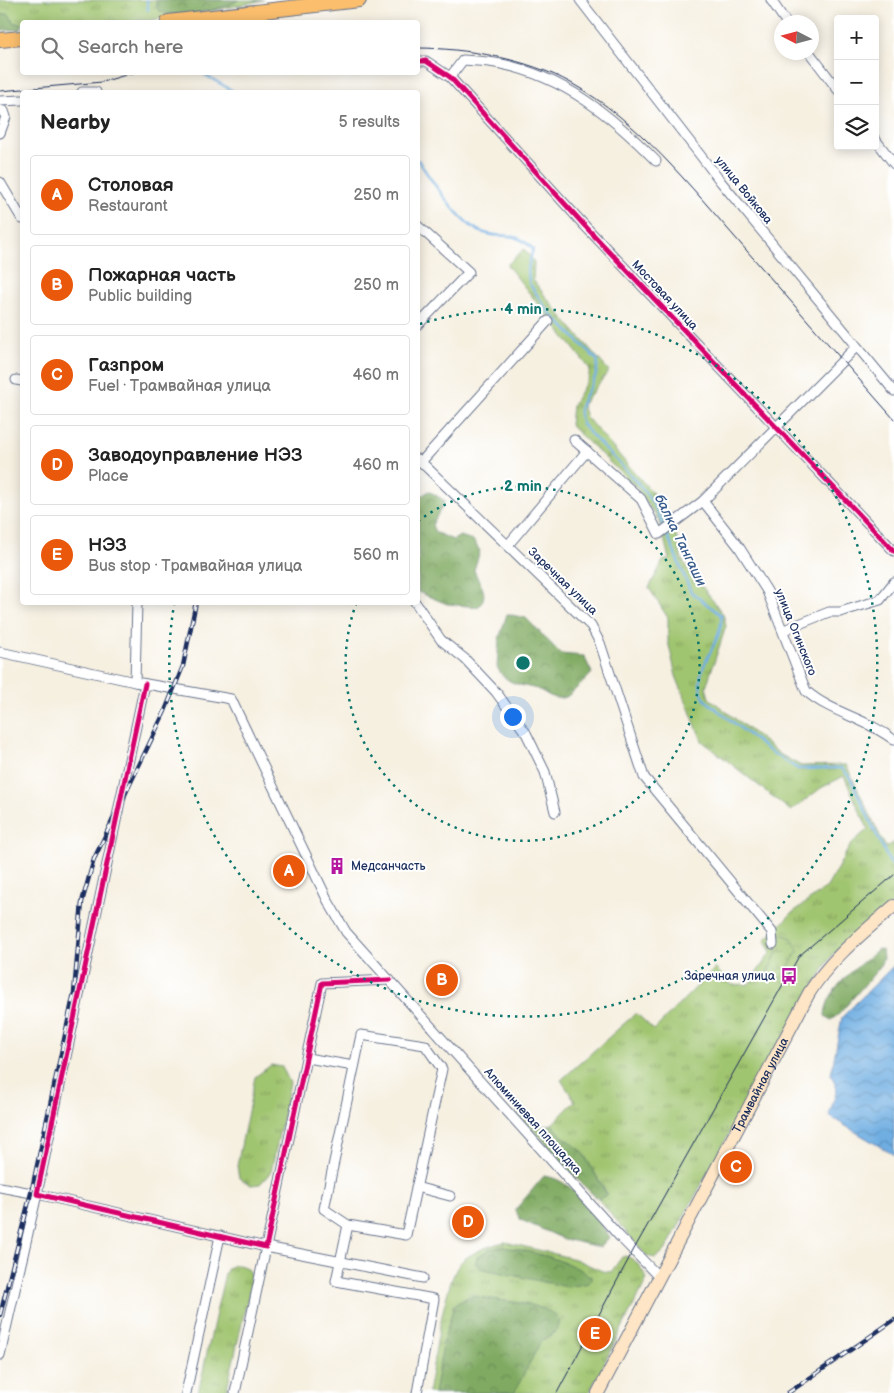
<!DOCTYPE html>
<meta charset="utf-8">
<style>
body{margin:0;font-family:"Balsamiq Sans",sans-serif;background:#f2f2f2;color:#222}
.controls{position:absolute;right:15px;top:15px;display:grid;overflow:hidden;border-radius:5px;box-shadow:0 2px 12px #0003}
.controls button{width:45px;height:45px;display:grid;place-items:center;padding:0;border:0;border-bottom:1px solid #e0e0e0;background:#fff;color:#222;font:25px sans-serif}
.compass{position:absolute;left:774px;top:15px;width:45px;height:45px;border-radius:50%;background:#fff;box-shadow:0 2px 12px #0003;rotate:276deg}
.you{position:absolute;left:512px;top:716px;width:18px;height:18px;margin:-12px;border:4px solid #fff;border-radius:50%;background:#1a73e8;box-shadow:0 0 0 8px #1a73e833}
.badge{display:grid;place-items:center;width:32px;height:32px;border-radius:50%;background:#ea580c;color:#fff;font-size:16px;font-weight:700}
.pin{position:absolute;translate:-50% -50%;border:2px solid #fff;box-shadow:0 1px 5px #0006}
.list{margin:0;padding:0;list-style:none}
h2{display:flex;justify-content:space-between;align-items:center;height:65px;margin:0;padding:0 20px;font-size:21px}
h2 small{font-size:16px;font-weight:400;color:#767676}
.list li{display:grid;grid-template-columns:32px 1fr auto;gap:15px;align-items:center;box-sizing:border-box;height:80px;margin:0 10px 10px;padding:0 10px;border:1px solid #e0e0e0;border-radius:5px}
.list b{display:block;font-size:19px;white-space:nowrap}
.list p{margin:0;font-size:16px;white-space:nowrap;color:#767676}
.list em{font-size:16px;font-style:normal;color:#767676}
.icon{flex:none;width:28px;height:28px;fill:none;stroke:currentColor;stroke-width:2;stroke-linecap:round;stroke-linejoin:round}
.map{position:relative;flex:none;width:894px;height:1393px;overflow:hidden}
.search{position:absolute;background:#fff;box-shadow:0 2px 12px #0003;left:20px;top:20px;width:400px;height:55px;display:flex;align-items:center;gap:12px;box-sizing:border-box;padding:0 18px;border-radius:5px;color:#767676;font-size:19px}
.panel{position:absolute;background:#fff;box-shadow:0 2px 12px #0003;left:20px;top:90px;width:400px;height:515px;border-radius:5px}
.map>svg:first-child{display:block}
.grass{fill:url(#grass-tufts);stroke:#5e7a66}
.forest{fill:url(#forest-crowns);stroke:#4e6c60}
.wetland{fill:url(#wetland-marsh);stroke:#5e7a66}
.water{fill:url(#water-waves);stroke:#456ea0}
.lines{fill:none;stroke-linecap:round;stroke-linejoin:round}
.stream{stroke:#6faee2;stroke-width:2.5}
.minor-casing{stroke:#68738c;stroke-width:11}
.secondary-casing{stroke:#68738c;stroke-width:14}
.primary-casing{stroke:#68738c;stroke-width:16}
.minor{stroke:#fff;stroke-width:9}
.secondary{stroke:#fde5c5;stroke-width:12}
.primary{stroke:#fabe6d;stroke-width:14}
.tram{stroke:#1b2f5e;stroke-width:1}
.rail-casing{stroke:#1b2f5e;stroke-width:4.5}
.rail{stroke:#fff;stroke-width:2.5;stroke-dasharray:8;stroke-linecap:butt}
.cycleway-casing{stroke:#fff;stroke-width:8}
.cycleway{stroke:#d6006c;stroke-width:5}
.ring{fill:none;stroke:#0f766e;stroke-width:2.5;stroke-dasharray:2.5 5}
.labels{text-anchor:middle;stroke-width:4;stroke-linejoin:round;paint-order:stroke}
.street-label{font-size:12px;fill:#1b2f5e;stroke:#fff}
.poi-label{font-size:12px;fill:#1b2f5e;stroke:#fff;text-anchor:start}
.water-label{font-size:14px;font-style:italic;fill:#385b8c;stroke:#fff}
.centre{fill:#0f766e;stroke:#fff;stroke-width:2.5}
.ring-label{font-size:15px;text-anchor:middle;font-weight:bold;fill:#0f766e;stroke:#fff;stroke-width:4;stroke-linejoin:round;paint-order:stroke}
</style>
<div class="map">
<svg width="894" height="1393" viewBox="0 0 894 1393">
<defs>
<pattern id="grass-tufts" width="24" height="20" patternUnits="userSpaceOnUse" patternTransform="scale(1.25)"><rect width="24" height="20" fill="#a0c56f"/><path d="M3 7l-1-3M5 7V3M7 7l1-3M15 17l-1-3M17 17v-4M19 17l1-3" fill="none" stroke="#82a05e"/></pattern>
<pattern id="forest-crowns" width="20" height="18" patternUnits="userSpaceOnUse" patternTransform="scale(1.25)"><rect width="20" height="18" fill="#80aa62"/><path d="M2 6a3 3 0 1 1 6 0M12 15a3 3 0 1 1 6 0" fill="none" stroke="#688b54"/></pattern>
<pattern id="wetland-marsh" width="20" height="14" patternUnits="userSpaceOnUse" patternTransform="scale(1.25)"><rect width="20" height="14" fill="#a0c56f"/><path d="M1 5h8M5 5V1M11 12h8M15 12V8" fill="none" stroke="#82a05e"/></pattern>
<pattern id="water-waves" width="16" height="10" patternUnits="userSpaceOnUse" patternTransform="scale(1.25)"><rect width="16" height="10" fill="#6faee2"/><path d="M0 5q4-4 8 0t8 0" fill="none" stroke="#5a8eba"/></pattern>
</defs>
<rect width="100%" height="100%" fill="#fff"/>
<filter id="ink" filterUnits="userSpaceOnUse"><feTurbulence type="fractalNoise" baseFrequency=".02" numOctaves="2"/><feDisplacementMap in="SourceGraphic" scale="10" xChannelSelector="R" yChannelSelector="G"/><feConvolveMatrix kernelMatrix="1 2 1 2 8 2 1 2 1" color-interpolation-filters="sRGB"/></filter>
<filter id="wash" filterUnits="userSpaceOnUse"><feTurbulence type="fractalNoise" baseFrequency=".0096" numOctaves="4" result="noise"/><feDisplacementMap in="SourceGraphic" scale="20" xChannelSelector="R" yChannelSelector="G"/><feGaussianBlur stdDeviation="1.12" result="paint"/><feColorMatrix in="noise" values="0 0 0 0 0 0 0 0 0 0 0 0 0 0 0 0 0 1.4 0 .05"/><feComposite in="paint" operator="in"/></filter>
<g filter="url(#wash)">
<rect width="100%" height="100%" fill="#f6f0e1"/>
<!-- grass -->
<g class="grass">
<polygon points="0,0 264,0 217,10 146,21 22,24 14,23 6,14 0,15"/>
<polygon points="524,249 534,262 533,280 557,311 609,371 582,405 586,417 671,514 682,560 723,614 726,626 706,687 709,698 781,755 801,766 846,765 886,848 894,842 894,902 832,955 760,1077 665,1251 655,1258 646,1255 598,1199 607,1194 582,1151 561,1135 552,1124 575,1101 561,1080 636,1013 654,1030 715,968 732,985 749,984 771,952 765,940 792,913 827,887 851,844 868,829 844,776 821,788 791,811 702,741 676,676 668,641 668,618 649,588 663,561 669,559 660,522 637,488 570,425 572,406 588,379 590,369 507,265"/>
<polygon points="271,1065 282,1067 290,1083 271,1172 260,1184 251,1185 239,1178 237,1166 255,1077"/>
<path d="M505,1242L575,1259L602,1271L611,1272L622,1257L626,1256C637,1260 642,1269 647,1279L589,1393H428C434,1366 444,1276 463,1260C475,1251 490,1245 505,1242Z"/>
<path d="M235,1265C245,1265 249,1269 252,1279L226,1393H198L225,1273L229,1267Z"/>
</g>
<!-- forest -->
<g class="forest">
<path d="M157,0H239C225,10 167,22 156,8Z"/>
<polygon points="9,14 14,23 22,24 22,29 0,31 0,15"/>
<path d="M429,491L445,501L432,525L435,532L453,540L460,536L473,540L480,551L474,570C479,584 491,594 478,607L447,604L418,592V498Z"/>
<path d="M507,614L526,618L561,654L584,656L592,673C589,677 569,696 566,697C551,702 545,690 533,688C517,684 506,684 497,667L499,639Z"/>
<path d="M878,949L882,950L883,959L879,968L839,1014L831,1020L825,1016C826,988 858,967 878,949Z"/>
<path d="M517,1100L540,1127L552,1124L561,1135L582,1151L607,1195L598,1199C576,1180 559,1158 540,1137C532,1128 523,1121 516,1112Z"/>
<path d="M544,1176C574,1179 593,1214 610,1237L600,1247L564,1239L521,1220L515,1210Z"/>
<path d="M503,1247C530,1250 573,1262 593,1278L589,1283L568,1287L479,1268L475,1263L478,1256L490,1249Z"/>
<path d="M475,1296C498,1302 544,1301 559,1319L556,1332L541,1341L514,1393H434L444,1340L454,1305L466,1298Z"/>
</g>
<!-- wetland -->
<polygon class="wetland" points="777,933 792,938 798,951 781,979 767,974 777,952"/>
<!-- water -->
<polygon class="water" points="894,965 894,1155 829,1116 837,1089 831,1074 842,1017"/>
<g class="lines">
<!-- stream -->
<g class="stream">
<polyline points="147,0 148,10"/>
<polyline points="200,72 235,92"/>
<path d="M418,160C431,180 458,221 479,231C500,241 513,228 533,249L528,268L529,283L548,311L598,361C597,366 597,373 595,377C588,394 574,404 582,424C610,458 650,485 664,527"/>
<path d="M666,532L691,592L721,615C725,645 687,669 705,700L768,750L798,769L842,768L850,778L889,861L894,867"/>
</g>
</g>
</g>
<g filter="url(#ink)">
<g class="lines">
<!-- minor casing -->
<g class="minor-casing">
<g id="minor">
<polyline points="580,0 721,182 894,391"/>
<polyline points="771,0 786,22"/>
<polyline points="809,52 838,90"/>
<polyline points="418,61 426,61 450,77 585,226 894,551"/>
<path d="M450,77L463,60C475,61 489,61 501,64C564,77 612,116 656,161"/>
<polyline points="82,92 96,92"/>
<polyline points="0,101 22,100"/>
<polyline points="0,110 4,111 6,117 0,133"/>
<polyline points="875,139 894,164"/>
<polyline points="0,182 22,219"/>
<polyline points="418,226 469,272 418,325"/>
<polyline points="16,380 22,381"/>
<polyline points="574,440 641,499 659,534 703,501 856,347"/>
<polyline points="418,459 591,626 600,643 644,777 772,932 773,944"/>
<polyline points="421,462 548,321"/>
<path d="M703,501L739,547L767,591L806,691C831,713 866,718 894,740"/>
<polyline points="508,545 587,451"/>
<polyline points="137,602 135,682 231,699 328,901 346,932 620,1237 659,1277"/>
<polyline points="415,602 441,640 465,659 496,692 526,733 545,772 555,812"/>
<polyline points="784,630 829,612 840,612 880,600 894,582"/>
<polyline points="0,652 135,682"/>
<polyline points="145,684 37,1194 266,1247 322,983 390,980"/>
<polyline points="307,1058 354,1066"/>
<polyline points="0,1187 37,1194 0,1355"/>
<polyline points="416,1187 450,1196"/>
<polyline points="348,1225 324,1209 361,1035 425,1045 442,1069 406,1235 348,1225 336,1281 434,1299 417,1393"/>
<polyline points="186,1393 220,1236"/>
<polyline points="235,1393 266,1247 423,1278"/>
</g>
</g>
<!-- secondary casing -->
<g class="secondary-casing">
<g id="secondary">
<path id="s1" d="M598,1393L809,993C831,958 863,933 894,906"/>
</g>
</g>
<!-- primary casing -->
<g class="primary-casing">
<g id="primary">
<polyline points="168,22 359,0"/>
<polyline points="0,40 22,38"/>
</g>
</g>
<!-- minor -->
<use href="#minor" class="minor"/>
<!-- secondary -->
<use href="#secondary" class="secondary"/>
<!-- primary -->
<use href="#primary" class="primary"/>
<!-- tram -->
<g class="tram">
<path d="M418,48C466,48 528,59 571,83C639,121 689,185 740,243C791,302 843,361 894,419"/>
<polyline points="0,91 102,82 136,72"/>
<polyline points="557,1393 633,1251 799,956 894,875"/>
</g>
<!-- rail casing -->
<g class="rail-casing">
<g id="rail">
<polyline points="0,1315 32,1189 74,993 82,902 94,859 165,711 183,666 196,602"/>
<polyline points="788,1393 894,1320"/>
</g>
</g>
<!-- rail -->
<use href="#rail" class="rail"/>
<!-- cycleway casing -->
<g class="cycleway-casing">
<g id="cycleway">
<polyline points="418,61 426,61 450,77 585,226 894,551"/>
<polyline points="145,684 37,1194 266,1247 322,983 390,980"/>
</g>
</g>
<!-- cycleway -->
<use href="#cycleway" class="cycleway"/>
</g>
</g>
<!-- distance rings -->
<g class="ring">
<path d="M418 521A177 177 0 1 1 356 604"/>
<path d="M420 324A354 354 0 1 1 174 605"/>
</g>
<!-- icons -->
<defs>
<g id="building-bare" transform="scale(1.35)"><path d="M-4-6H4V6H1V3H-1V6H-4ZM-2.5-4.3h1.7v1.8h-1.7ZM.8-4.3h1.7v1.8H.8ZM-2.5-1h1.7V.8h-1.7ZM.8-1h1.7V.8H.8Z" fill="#b5179e" stroke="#fff" stroke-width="2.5" paint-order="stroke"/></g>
<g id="bus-bare" transform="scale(1.35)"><path d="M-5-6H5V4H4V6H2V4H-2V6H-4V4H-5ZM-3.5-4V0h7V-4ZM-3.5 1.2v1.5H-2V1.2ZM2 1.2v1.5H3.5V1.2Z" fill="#b5179e" stroke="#fff" stroke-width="2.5" paint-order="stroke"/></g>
</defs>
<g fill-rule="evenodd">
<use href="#building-bare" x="337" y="866"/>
<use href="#bus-bare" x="789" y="976"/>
</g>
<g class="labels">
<!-- street labels -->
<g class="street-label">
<text transform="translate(744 190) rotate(51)" y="4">улица Войкова</text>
<text transform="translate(665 295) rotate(47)" y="4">Мостовая улица</text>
<text transform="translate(563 581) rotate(44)" y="4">Заречная улица</text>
<text transform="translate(796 632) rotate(68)" y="4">улица Огинского</text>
<text dy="4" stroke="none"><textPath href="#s1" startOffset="348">Трамвайная улица</textPath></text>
<text transform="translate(533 1121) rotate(48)" y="4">Алюминиевая площадка</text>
</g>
<!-- poi labels -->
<g class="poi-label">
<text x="351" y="870">Медсанчасть</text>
<text x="775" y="980" text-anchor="end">Заречная улица</text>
</g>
<!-- water labels -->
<g class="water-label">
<text transform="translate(681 540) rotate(64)" y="5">балка Тангаши</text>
</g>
</g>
<circle cx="523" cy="663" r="8" class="centre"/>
<g class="ring-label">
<text x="523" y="314">4 min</text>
<text x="523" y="491">2 min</text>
</g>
</svg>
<div class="controls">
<button>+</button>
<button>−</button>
<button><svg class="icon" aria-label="layers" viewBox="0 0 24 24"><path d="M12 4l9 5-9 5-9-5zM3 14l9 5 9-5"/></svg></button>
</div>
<svg class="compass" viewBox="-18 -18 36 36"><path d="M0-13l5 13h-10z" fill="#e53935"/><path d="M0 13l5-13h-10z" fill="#767676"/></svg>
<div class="you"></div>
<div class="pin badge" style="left:289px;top:871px">A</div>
<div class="pin badge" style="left:442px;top:980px">B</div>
<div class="pin badge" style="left:736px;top:1167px">C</div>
<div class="pin badge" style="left:468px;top:1222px">D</div>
<div class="pin badge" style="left:595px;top:1334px">E</div>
<div class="search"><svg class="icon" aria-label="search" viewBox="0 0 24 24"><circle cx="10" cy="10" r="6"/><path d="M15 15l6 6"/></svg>Search here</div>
<section class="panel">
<h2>Nearby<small>5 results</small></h2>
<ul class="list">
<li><span class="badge">A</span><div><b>Столовая</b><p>Restaurant</p></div><em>250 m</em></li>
<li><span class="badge">B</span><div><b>Пожарная часть</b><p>Public building</p></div><em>250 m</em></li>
<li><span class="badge">C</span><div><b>Газпром</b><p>Fuel · Трамвайная улица</p></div><em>460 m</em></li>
<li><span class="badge">D</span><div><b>Заводоуправление НЭЗ</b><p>Place</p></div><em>460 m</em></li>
<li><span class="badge">E</span><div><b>НЭЗ</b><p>Bus stop · Трамвайная улица</p></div><em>560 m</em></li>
</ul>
</section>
</div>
